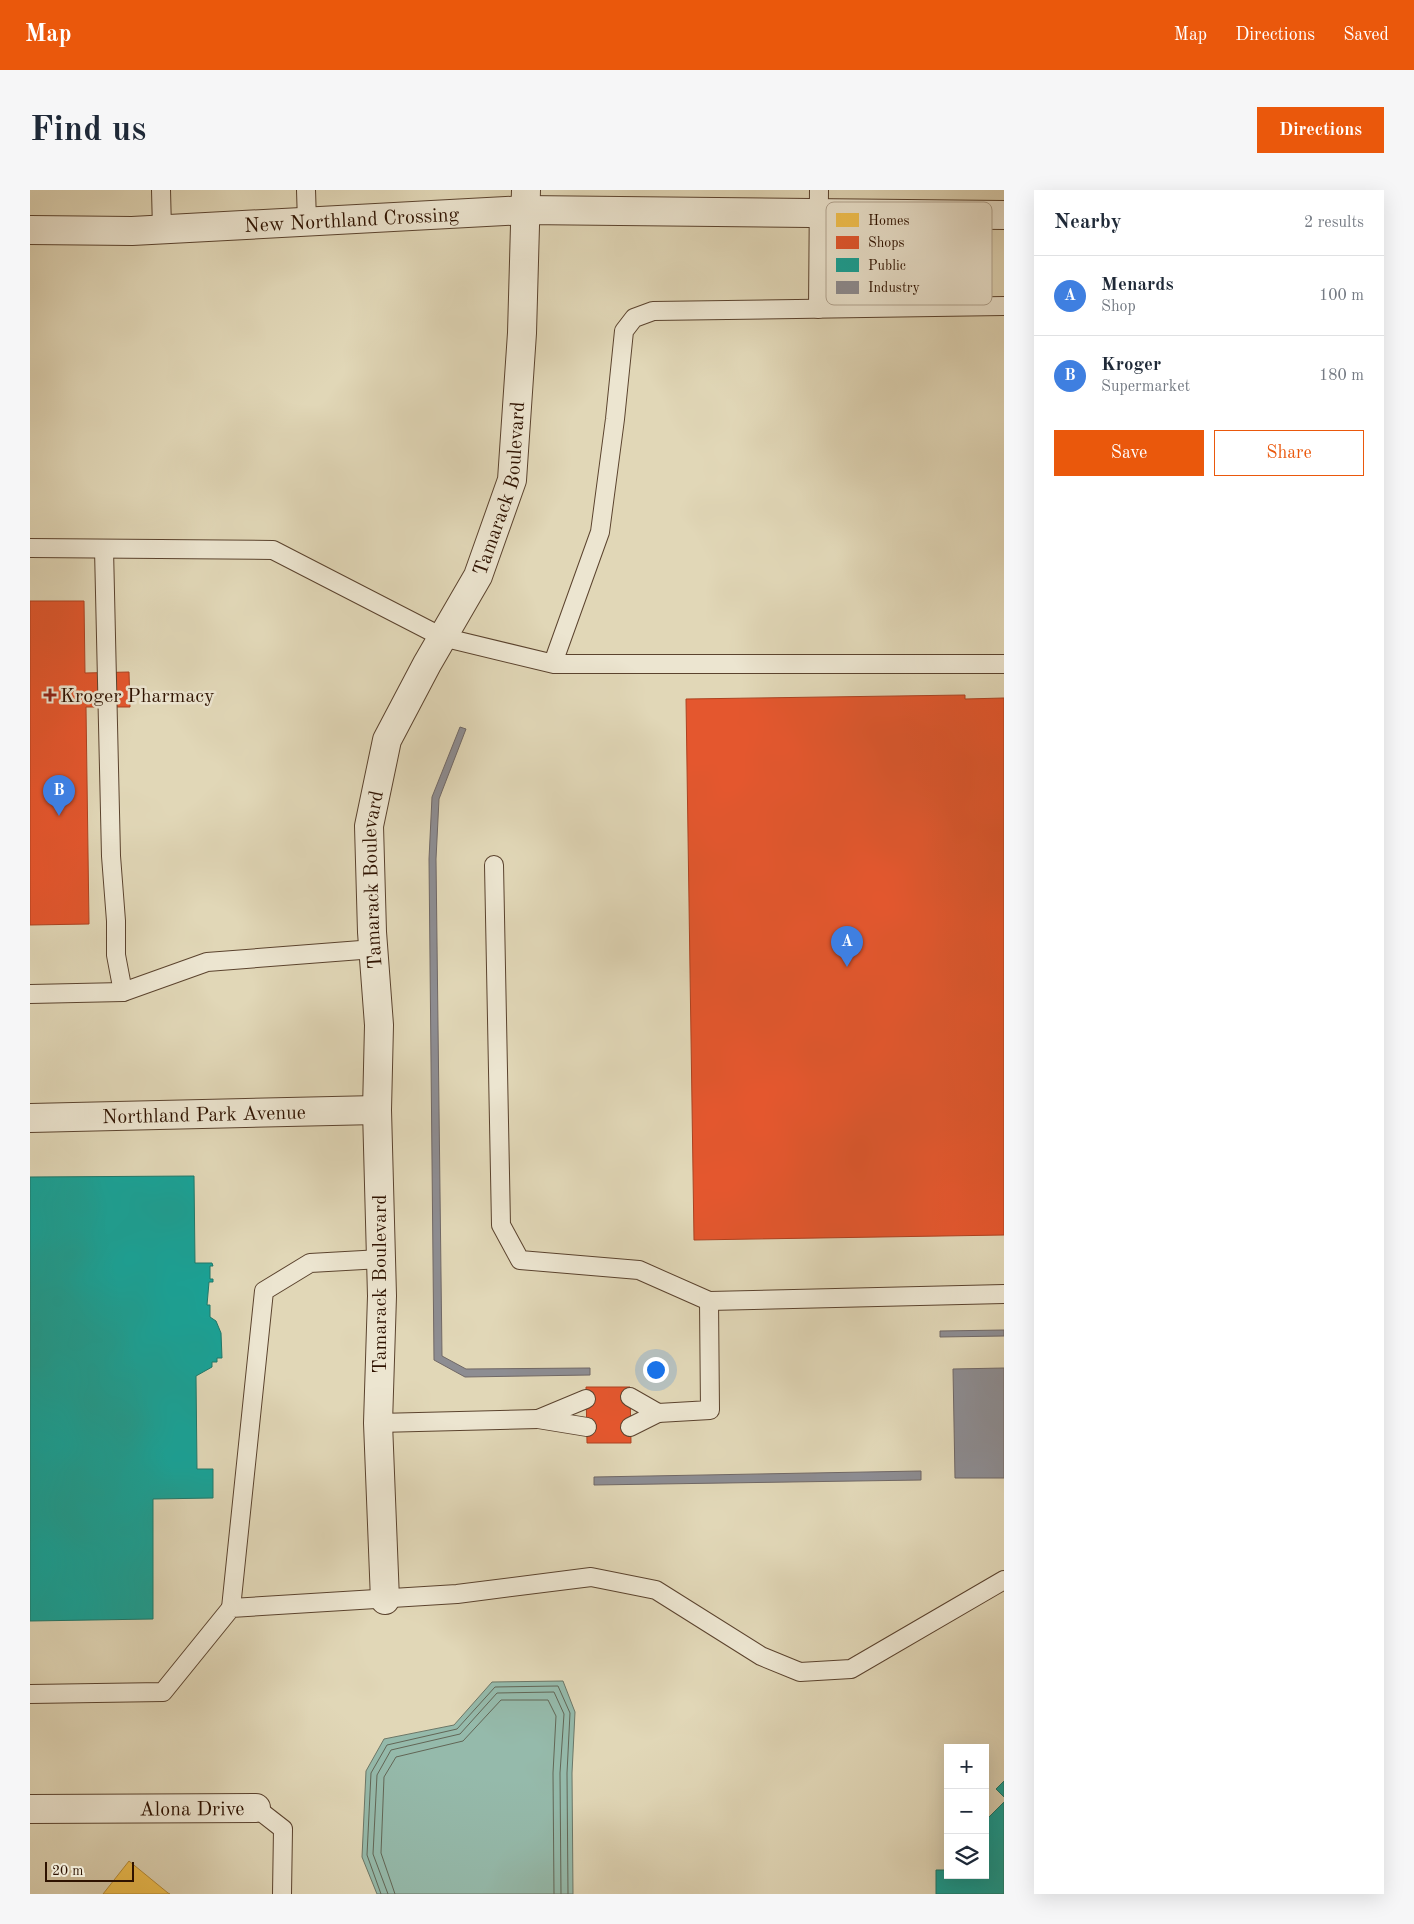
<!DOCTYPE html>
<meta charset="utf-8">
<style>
body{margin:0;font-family:"Old Standard TT",serif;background:#f6f6f7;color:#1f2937}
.controls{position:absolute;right:15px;bottom:15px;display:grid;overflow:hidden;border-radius:0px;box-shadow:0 5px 20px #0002}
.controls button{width:45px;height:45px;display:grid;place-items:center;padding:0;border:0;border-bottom:1px solid #e0e1e3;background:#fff;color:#1f2937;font:25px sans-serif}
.scale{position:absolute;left:15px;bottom:12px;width:89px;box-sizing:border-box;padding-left:5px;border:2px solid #2e1200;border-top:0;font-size:14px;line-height:18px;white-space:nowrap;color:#2e1200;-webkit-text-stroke:4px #ece5d0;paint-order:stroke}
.you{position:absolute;left:625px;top:1179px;width:18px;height:18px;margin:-12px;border:4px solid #fff;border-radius:50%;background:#1a73e8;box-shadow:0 0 0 8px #1a73e833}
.badge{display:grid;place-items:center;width:32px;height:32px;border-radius:50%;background:#ea580c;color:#fff;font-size:16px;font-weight:700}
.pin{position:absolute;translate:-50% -41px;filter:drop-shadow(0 1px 2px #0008)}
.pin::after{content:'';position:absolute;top:26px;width:18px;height:15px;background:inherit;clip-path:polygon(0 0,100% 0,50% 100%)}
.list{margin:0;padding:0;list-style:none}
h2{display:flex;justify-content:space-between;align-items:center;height:65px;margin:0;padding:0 20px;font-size:21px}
h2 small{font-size:16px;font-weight:400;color:#747a83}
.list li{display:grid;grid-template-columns:32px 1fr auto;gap:15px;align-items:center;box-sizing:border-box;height:80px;padding:0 20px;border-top:1px solid #e0e1e3}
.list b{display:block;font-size:19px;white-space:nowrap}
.list p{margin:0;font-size:16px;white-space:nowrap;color:#747a83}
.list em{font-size:16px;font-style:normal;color:#747a83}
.actions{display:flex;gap:10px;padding:15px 20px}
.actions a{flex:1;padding:11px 0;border:1px solid #ea580c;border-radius:0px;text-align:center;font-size:18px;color:#ea580c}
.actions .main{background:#ea580c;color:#fff}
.icon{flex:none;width:28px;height:28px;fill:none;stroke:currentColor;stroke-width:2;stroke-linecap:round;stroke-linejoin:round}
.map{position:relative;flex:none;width:974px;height:1704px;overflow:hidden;border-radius:0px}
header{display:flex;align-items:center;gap:30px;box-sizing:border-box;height:70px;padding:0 25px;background:#ea580c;color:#fff}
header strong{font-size:24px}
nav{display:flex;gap:28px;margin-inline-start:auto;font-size:18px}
.intro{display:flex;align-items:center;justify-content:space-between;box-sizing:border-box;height:120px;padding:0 30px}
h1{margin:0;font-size:35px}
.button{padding:12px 22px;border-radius:0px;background:#ea580c;color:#fff;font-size:18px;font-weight:700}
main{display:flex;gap:30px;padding:0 30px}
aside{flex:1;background:#fff;border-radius:0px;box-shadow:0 5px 20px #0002}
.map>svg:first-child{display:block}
.water{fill:#95baab;stroke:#6c7767}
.homes{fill:#f2c14e;stroke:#b78c37}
.shops{fill:#e4572e;stroke:#ad4220}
.public{fill:#17a398;stroke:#1e786a}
.industry{fill:#8d8d92;stroke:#706866}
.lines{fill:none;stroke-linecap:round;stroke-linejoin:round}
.shore{stroke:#626656;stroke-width:1}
.lane-casing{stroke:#5b432e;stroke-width:20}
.street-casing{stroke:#5b432e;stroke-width:30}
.lane{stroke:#ece5d0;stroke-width:18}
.street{stroke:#ece5d0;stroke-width:28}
.poi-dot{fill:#8f2418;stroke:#ece5d0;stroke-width:2}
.labels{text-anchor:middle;stroke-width:5;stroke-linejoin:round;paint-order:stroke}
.street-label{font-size:20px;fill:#2e1200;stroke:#ece5d0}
.poi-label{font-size:20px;fill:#2e1200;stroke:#ece5d0;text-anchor:start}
.key{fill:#ece5d0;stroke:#b3a692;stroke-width:1}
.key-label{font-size:14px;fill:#2e1200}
</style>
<header>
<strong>Map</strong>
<nav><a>Map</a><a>Directions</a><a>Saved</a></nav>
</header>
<div class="intro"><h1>Find us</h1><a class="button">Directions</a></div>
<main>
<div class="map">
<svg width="974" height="1704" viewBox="0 0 974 1704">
<rect width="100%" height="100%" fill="#e1d7b7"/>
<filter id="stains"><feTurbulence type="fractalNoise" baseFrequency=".004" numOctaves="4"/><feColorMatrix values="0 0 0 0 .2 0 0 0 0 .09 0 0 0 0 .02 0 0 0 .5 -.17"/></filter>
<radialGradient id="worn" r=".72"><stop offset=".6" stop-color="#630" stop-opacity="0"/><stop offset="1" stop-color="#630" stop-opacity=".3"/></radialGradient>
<!-- water -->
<polygon class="water" points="533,1491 545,1522 542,1583 543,1704 347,1704 332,1667 336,1581 354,1549 424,1535 462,1492"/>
<!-- homes -->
<polygon class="homes" points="99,1671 138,1703 140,1704 73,1704"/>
<!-- shops -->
<g class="shops">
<polygon points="0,411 54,411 55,483 99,482 100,517 56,517 59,734 0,735"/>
<polygon points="935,505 935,509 974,508 974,1045 664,1050 656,509"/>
<polygon points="556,1197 600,1197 601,1253 557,1253"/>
</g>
<!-- public -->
<g class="public">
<polygon points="164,986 165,1073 182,1073 183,1076 180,1076 180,1089 183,1089 183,1092 179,1092 177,1115 180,1115 180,1127 186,1131 191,1143 192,1168 187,1168 187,1172 182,1172 182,1177 166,1186 167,1279 183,1279 183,1308 123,1309 123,1429 0,1431 0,987"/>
<polygon points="974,1591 974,1607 966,1599"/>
<polygon points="974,1612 974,1704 906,1704 906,1680 918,1680 918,1685 955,1685 955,1631"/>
</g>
<!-- industry -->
<g class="industry">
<polygon points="430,537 436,539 409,609 406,669 412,1166 436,1179 560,1178 560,1185 435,1187 404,1170 399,669 402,607"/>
<polygon points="974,1140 974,1146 910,1147 910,1141"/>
<polygon points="974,1178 974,1288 925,1288 923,1179"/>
<polygon points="891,1281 891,1290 564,1295 564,1287"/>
</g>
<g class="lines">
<!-- shore -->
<g class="shore">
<polyline points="351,1704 337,1665 341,1583 357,1555 427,1539 465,1497 528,1496 540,1523 537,1583 538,1704"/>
<polyline points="358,1704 343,1664 347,1585 361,1560 430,1544 467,1503 524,1502 534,1524 530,1583 531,1704"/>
<polyline points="365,1704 351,1663 354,1587 366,1567 433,1551 471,1510 518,1510 526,1526 523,1583 524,1704"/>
</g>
<!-- lane casing -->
<g class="lane-casing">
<g id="lane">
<polyline points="131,0 132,39"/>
<polyline points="276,0 277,32"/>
<polyline points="788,119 789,0"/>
<polyline points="0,358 243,360 412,447 524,474 974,474"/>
<polyline points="74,359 81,666 86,731 86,765 93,802"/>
<polyline points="523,473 570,342 585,229 594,141 604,128 623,121 974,116"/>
<polyline points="464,675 471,1035 490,1070 609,1080 679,1111 680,1220 628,1223"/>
<polyline points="0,804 93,802 177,772 344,759"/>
<polyline points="679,1111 974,1104"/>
<polyline points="600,1207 628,1223 600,1237"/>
<polyline points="556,1209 508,1229 557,1237"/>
<polyline points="348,1233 508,1229"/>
<polyline points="201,1418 234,1101 280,1073 351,1069"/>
<polyline points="0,1504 133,1502 201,1418 427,1404 561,1387 626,1400 731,1466 770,1482 821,1479 974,1390"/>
<polyline points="226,1618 253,1639 252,1704"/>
</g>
</g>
<!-- street casing -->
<g class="street-casing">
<g id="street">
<path id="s1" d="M0,40L102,41L495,20L974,25"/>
<path id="s2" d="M0,928L347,920"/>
<path id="s3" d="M355,1410L348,1233L352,1106L347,920L349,835L342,742L339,636L357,550L397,474L448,386L482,290L492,143L496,0"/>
<path id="s4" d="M0,1619L226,1618"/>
</g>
</g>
<!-- lane -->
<use href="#lane" class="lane"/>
<!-- street -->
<use href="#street" class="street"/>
</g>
<!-- markers -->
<path class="poi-dot" d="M17.5 497.5h5v5h5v5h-5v5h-5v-5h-5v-5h5z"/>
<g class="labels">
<!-- street labels -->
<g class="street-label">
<text dy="7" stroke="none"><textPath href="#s1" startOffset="322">New Northland Crossing</textPath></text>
<text dy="7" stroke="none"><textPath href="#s3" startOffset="1141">Tamarack Boulevard</textPath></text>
<text dy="7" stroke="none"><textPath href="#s3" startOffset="721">Tamarack Boulevard</textPath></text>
<text dy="7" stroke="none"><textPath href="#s2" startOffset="174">Northland Park Avenue</textPath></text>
<text transform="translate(349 1094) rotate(-90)" y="7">Tamarack Boulevard</text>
<text dy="7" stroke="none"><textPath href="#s4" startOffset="162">Alona Drive</textPath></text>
</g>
<!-- poi labels -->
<g class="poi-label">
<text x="30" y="512">Kroger Pharmacy</text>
</g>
</g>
<!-- legend -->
<rect x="796" y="12" width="166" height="103" rx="8" class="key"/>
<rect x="806" y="23" width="23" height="14" fill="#f2c14e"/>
<rect x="806" y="46" width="23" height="13" fill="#e4572e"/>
<rect x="806" y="68" width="23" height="14" fill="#17a398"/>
<rect x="806" y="91" width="23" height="13" fill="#8d8d92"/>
<g class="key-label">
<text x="838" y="35">Homes</text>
<text x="838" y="57">Shops</text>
<text x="838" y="80">Public</text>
<text x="838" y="102">Industry</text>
</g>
<rect width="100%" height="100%" filter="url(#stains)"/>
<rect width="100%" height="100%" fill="url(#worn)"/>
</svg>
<div class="controls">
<button>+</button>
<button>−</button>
<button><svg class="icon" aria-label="layers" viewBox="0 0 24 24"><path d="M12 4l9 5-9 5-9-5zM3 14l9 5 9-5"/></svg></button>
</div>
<div class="scale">20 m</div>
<div class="you"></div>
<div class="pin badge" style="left:817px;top:777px;background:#3f7fe0">A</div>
<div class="pin badge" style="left:29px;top:626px;background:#3f7fe0">B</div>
</div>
<aside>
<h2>Nearby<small>2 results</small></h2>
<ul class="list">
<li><span class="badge" style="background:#3f7fe0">A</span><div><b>Menards</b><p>Shop</p></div><em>100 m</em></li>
<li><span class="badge" style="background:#3f7fe0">B</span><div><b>Kroger</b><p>Supermarket</p></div><em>180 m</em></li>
</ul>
<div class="actions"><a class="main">Save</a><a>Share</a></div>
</aside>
</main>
